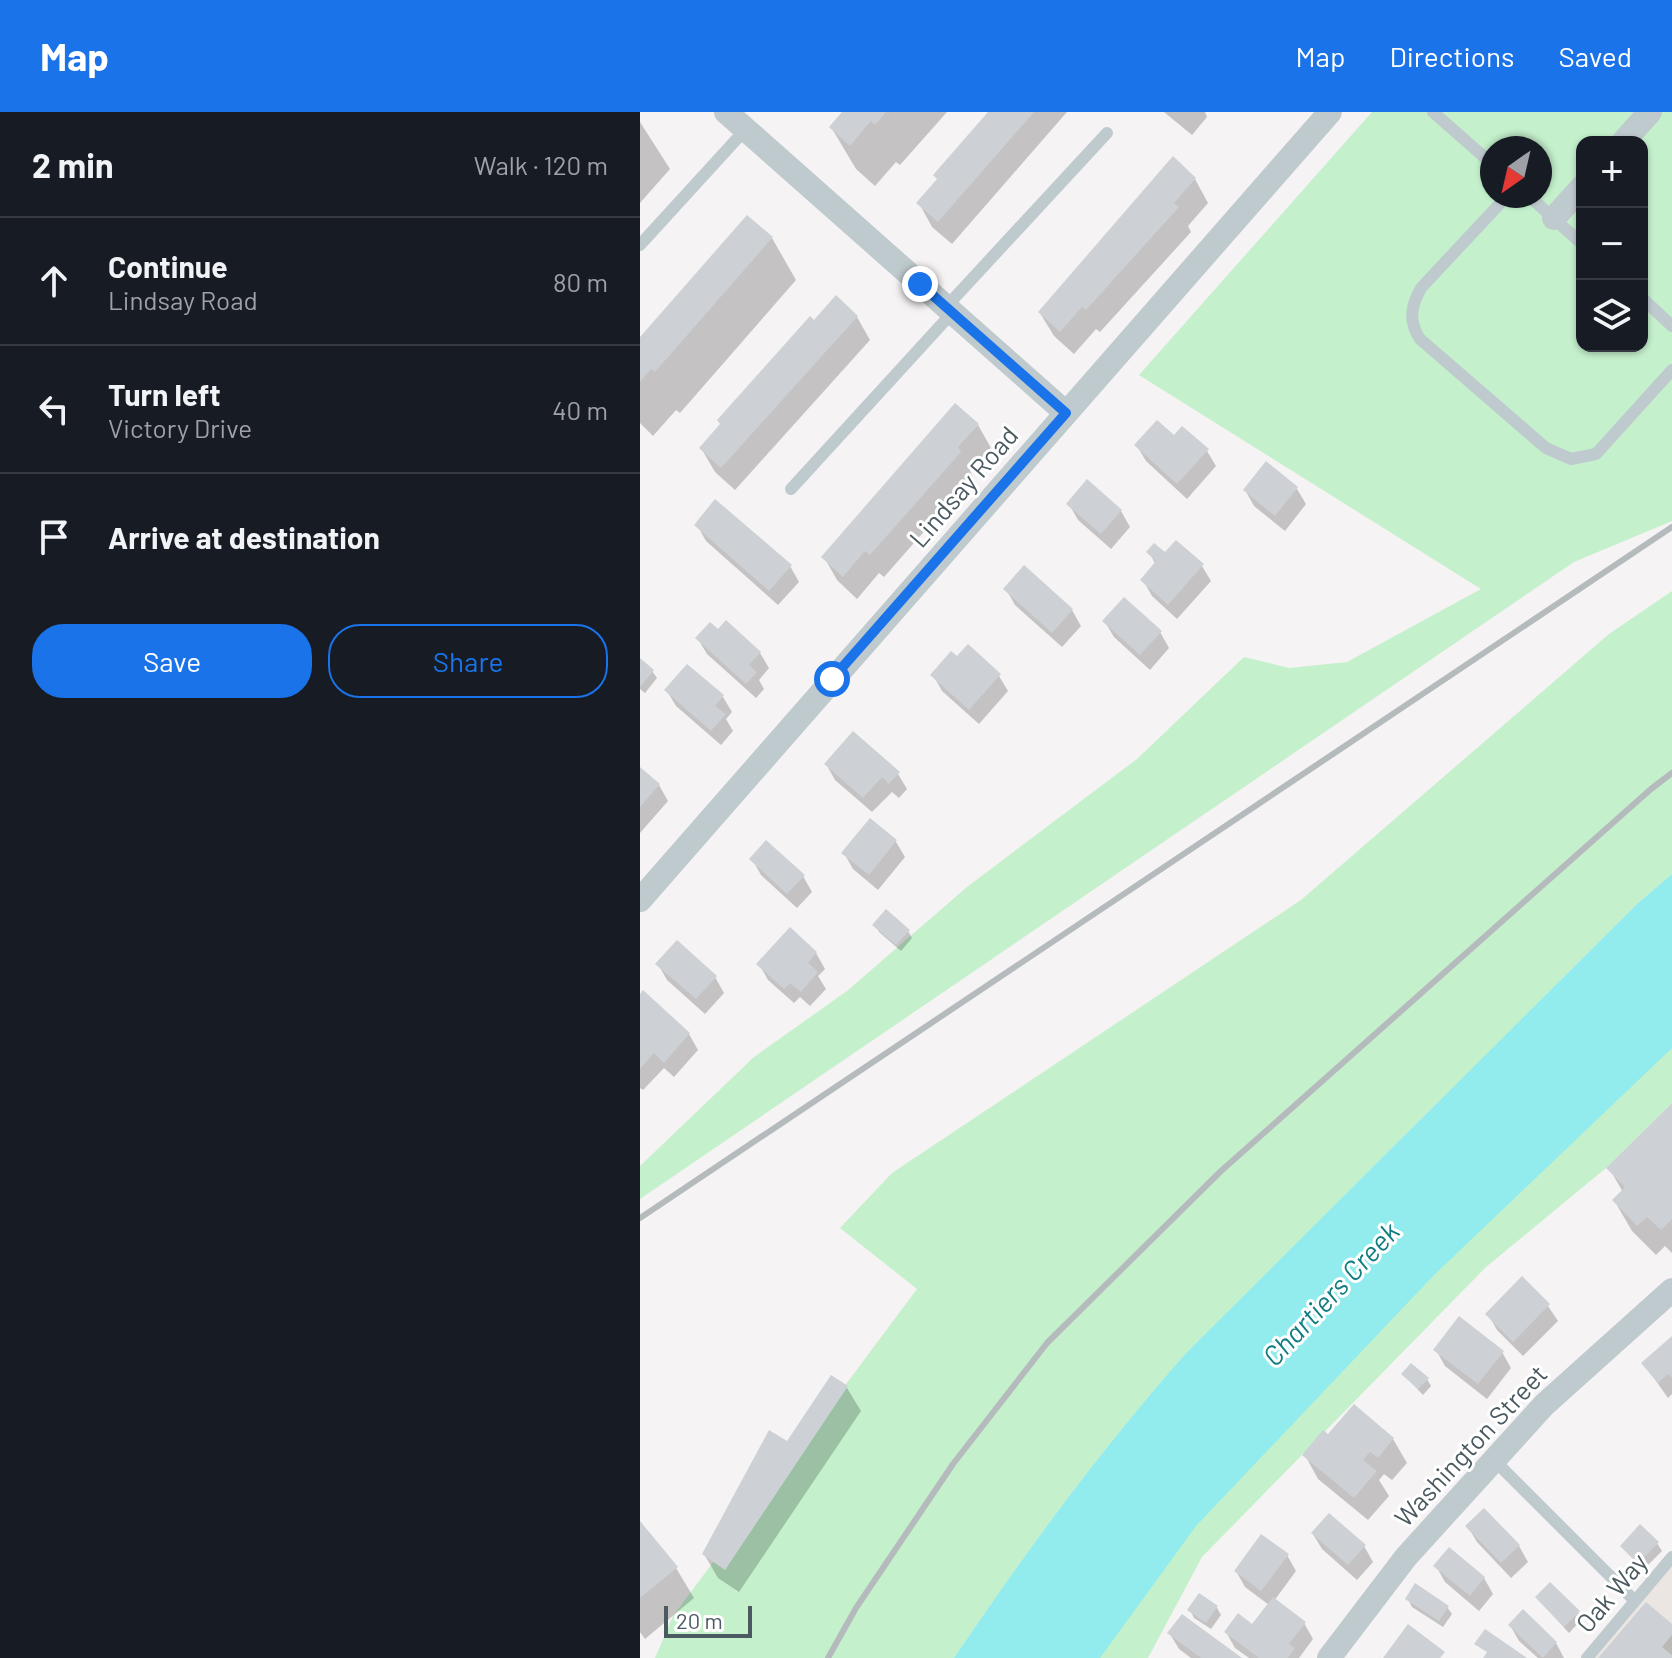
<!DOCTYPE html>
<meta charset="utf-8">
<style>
body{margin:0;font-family:Barlow,sans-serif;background:#242831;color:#f1f3f6}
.controls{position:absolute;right:24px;top:24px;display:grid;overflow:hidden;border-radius:16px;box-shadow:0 2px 6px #0004}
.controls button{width:72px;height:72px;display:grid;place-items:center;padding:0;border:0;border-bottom:2px solid #363941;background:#171b24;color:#f1f3f6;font:40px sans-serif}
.compass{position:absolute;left:840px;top:24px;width:72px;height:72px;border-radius:50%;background:#171b24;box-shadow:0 2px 6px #0004;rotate:214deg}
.scale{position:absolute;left:24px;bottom:20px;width:88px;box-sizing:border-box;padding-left:8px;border:4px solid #4b5a60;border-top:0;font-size:22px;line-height:28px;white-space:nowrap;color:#4b5a60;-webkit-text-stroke:6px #fff;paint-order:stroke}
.stop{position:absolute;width:24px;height:24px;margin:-18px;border:6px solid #1a73e8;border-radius:50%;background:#fff}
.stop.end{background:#1a73e8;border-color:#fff;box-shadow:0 2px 8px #0008}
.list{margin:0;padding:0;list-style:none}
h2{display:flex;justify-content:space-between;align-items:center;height:104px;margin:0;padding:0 32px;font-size:34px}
h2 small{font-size:26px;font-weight:400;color:#9ea1a6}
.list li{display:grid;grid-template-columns:52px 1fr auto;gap:24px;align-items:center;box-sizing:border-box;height:128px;padding:0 32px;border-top:2px solid #363941}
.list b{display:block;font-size:30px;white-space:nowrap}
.list p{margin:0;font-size:26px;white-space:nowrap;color:#9ea1a6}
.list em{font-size:26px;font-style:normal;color:#9ea1a6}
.actions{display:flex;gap:16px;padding:24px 32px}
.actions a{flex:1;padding:18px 0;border:2px solid #1a73e8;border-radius:32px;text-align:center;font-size:28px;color:#1a73e8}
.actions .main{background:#1a73e8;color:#fff}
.icon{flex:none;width:44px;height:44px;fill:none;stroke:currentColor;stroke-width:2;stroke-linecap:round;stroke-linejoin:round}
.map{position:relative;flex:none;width:1032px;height:1546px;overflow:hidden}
header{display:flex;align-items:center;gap:48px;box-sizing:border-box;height:112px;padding:0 40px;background:#1a73e8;color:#fff}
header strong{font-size:38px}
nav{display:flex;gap:44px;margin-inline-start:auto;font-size:28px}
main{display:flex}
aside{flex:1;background:#171b24}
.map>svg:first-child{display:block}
.commercial{fill:#ebe6e1}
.green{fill:#c4f0cc;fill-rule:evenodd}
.water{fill:#92ebec}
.shadow{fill:#0003}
.building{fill:#cdd1d5}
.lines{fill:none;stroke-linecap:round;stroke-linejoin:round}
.lane{stroke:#bfcacf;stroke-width:12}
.street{stroke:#bfcacf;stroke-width:24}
.rail{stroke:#b5babd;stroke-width:6}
.route{stroke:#1a73e8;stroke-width:10}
.labels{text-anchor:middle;stroke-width:6;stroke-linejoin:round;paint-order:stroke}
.street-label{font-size:26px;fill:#4b5a60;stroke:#fff}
.water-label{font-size:28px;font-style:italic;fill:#107e80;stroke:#fff}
</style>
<header>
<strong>Map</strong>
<nav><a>Map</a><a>Directions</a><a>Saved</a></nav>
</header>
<main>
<aside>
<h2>2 min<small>Walk · 120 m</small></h2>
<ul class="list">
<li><svg class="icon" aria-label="ahead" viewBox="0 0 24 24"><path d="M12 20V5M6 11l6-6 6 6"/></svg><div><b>Continue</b><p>Lindsay Road</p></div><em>80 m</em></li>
<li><svg class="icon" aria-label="left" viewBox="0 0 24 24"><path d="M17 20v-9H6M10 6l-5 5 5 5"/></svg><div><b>Turn left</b><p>Victory Drive</p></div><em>40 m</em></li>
<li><svg class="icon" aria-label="arrive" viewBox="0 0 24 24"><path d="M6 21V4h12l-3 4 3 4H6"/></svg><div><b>Arrive at destination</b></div></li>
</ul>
<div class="actions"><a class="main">Save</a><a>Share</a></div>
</aside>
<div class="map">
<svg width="1032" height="1546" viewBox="0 0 1032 1546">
<rect width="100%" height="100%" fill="#f5f3f3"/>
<!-- commercial -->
<polygon class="commercial" points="1032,1447 1032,1546 954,1546"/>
<!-- green -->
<g class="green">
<path d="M732,0H1032V409L934,450L0,1087V1054L114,945L207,879L327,775L497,647L604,545L649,556L707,550L841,477L499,263ZM942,30H1002V234H942ZM852,36H900V84H852Z"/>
<path d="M1032,479V762L998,791L547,1240C462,1336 386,1439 314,1546H15L33,1504L277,1177L200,1116L252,1061L661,788L969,522Z"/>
<polygon points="1032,927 1032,991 966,1056 846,1155 562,1445 508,1546 434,1546 688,1256"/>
</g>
<!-- water -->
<path class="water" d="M1032,762V936L794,1163L556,1414L460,1546H314C386,1439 462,1336 547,1240L998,791Z"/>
<!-- shadow -->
<g class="shadow">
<polygon points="205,0 307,0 260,53 256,50 235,74 216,57 191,15"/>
<polygon points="351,0 427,0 312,132 292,115 279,91"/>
<polygon points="524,0 565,0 567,5 552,23"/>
<polygon points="0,10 30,57 0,91"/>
<polygon points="555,67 568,91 548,114 551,120 460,220 456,217 434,242 414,224 400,201"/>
<polygon points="132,126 156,168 40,301 36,298 13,324 0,311 0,228"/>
<polygon points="217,205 230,228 95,378 75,360 61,336 174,211"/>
<polygon points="338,313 351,336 330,359 333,364 244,465 239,461 217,487 197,468 184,445"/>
<polygon points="534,326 567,339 576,354 547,387 506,349 497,334"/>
<polygon points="626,352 657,377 666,392 645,419 614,394 605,378"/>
<polygon points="429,392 481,399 490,415 471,437 438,408"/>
<polygon points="57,413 150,454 159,470 138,493 66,429"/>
<polygon points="509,440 562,454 571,469 537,507 512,484 503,468 516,453"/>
<polygon points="366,477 432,498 441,514 422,535 375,493"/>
<polygon points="465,510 520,520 529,536 510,558 474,525"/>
<polygon points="58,527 120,541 129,556 119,568 124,577 116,586 67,542"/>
<polygon points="0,549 12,559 17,566 5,581 0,577"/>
<polygon points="47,554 83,585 92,600 86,607 93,619 81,633 36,594 27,579"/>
<polygon points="293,563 359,564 368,579 339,612 302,579"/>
<polygon points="186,652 258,662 267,677 259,686 252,680 232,700 195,668"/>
<polygon points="0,658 19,673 28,689 0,721"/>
<polygon points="230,709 256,730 265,745 238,778 213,757 204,741"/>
<polygon points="112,747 163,764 172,780 157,796 121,763"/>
<polygon points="235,813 268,819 272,826 261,839 239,820"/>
<polygon points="176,841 185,857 178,864 186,877 170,894 160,885 154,891 128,868 119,852"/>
<polygon points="18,852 75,865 84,881 65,902 27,868"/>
<polygon points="3,881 49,922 58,938 34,965 24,956 3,978 0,976 0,884"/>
<polygon points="1032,994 1032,1141 1025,1134 1016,1143 992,1119 974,1088 983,1080 969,1056"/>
<polygon points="908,1194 918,1209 883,1244 857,1218 848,1202"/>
<polygon points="1032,1227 1032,1282 1028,1286 1004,1252"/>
<polygon points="796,1238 862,1240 871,1256 847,1287 805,1254"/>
<polygon points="764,1263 787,1267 791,1274 783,1283"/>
<polygon points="192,1266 207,1276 221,1299 99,1480 78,1466 64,1442 147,1332"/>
<polygon points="688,1325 753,1327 767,1351 752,1368 744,1362 739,1368 749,1384 728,1408 678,1367 665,1343"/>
<polygon points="0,1412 36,1456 54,1486 5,1527 0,1520"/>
<polygon points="828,1415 879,1434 888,1450 871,1466 837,1430"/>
<polygon points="673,1422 724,1434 733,1450 717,1468 682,1437"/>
<polygon points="1017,1431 1022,1439 1003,1458 982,1434"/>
<polygon points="647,1443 656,1459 634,1489 664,1511 673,1527 659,1546 609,1546 595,1536 586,1520 613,1515 629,1493 605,1475 596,1459"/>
<polygon points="796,1454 844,1466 853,1482 839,1499 805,1470"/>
<polygon points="897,1486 938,1500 942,1507 929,1521"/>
<polygon points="768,1487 807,1495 812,1502 803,1515 772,1495"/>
<polygon points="577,1496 581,1503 571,1517 554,1506 550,1498"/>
<polygon points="870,1513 916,1531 924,1546 898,1546 879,1529"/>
<polygon points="1032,1515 1032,1546 960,1546"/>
<polygon points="530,1522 599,1546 551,1546 539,1537"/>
</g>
<!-- building -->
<g class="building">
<polygon points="202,0 246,0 235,13 231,9 210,34 189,15"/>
<polygon points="348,0 394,0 298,110 276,91 297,67 293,63"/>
<polygon points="533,44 556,66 534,91 539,95 446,198 442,195 420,220 398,200"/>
<polygon points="107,103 133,125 15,260 11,257 0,270 0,225"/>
<polygon points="196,183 218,204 81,356 59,336 80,312 77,308 170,204 174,208"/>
<polygon points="315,291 339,312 318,335 321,340 230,443 225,439 203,465 181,445"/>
<polygon points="517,308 534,323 542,314 569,337 537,372 494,333"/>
<polygon points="626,349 658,375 635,404 603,378"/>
<polygon points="447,367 482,398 461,422 426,392"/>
<polygon points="75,387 152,453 129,479 54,413"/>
<polygon points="536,428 564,452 528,493 500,468 516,449 506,440 514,431 525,440"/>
<polygon points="384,453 433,497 412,521 363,477"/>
<polygon points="484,485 522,519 500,543 462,509"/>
<polygon points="86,508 121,540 109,553 117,560 106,572 55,526 70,510 78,517"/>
<polygon points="328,532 361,562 329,598 290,563 311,539 317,544"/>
<polygon points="0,546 14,558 0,575"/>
<polygon points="47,552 84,583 75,594 86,602 71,619 24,578"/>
<polygon points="213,619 260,660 249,672 242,665 223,686 184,652"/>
<polygon points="0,655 20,672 0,695"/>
<polygon points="230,706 257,728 229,763 201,741"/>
<polygon points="126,728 165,763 147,782 109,747"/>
<polygon points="246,797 270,818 256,833 232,813"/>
<polygon points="150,815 177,840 168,851 178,860 161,880 150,871 144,877 116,852"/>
<polygon points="37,828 77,864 56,887 15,852"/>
<polygon points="3,878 50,921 24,951 14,941 0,957 0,882"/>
<polygon points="1032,991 1032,1107 1021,1118 1007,1105 997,1114 972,1088 985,1075 966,1056"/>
<polygon points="882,1164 910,1192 873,1230 845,1202"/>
<polygon points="819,1204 864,1239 838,1272 793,1238"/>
<polygon points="1032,1224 1032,1266 1028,1262 1018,1271 1001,1251"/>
<polygon points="771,1251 789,1266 778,1277 761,1262"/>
<polygon points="191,1263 208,1274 85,1458 62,1442 129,1318 147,1329"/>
<polygon points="714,1292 754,1326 738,1346 730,1340 723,1348 737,1359 714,1386 662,1343 683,1318 688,1322"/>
<polygon points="844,1396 880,1433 861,1451 825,1414"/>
<polygon points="689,1401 726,1433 708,1453 671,1421"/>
<polygon points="0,1409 38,1455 0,1486"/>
<polygon points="1000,1412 1019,1430 998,1452 980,1434"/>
<polygon points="621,1422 649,1442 621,1479 594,1459"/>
<polygon points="809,1435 845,1465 830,1484 793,1454"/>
<polygon points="910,1470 940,1499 924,1515 895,1485"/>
<polygon points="775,1471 809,1494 799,1509 765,1487"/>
<polygon points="559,1481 578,1494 566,1511 547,1498"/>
<polygon points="633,1485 666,1510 649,1532 655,1536 648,1546 619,1546 584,1520 598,1501 612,1512"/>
<polygon points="1006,1490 1032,1512 1032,1523 1022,1535 1032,1543 1032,1546 958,1546"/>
<polygon points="883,1497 917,1530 903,1546 868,1513"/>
<polygon points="542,1502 602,1546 561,1546 527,1521"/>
<polygon points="768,1512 805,1540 800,1546 743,1546"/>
<polygon points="845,1517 887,1546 843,1546 847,1540 834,1532"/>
</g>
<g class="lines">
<!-- lane -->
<g class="lane">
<polyline points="793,0 852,52"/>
<path d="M867,84L781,176C771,194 768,209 780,227L906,336L931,347L956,342L1032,258"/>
<polyline points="889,84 942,132"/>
<polyline points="0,133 105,18"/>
<polyline points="1002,186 1032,214"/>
<polyline points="306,195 467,21"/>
<polyline points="151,377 312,201"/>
<polyline points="854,1348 994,1488"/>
<polyline points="947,1546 1032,1445"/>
</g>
<!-- street -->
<g class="street">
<polyline points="86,0 426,301"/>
<polyline points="983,30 1010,0"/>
<polyline points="914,106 942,75"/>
<polyline points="0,788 690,0"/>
<polyline points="689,1546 766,1445 904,1293 1032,1178"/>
</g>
<!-- rail -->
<g class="rail">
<polyline points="0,1106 1032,415"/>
<polyline points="188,1546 216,1496 313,1352 407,1231 581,1059 1011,677 1032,661"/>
</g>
</g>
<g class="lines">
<!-- route -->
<polyline class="route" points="192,567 426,301 280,172"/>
</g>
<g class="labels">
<!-- street labels -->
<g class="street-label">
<text transform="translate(324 375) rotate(-49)" y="9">Lindsay Road</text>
<text transform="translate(831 1334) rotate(-47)" y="9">Washington Street</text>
<text transform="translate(972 1481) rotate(-50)" y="9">Oak Way</text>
</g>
<!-- water labels -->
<g class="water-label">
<text transform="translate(691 1182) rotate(-47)" y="10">Chartiers Creek</text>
</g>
</g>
</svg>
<div class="controls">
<button>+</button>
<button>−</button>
<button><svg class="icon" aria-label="layers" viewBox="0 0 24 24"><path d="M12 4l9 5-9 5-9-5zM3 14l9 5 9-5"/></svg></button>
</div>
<svg class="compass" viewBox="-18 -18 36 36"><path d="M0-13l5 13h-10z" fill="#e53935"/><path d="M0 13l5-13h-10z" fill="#9ea1a6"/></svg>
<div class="scale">20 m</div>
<div class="stop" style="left:192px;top:567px"></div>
<div class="stop end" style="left:280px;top:172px"></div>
</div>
</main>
